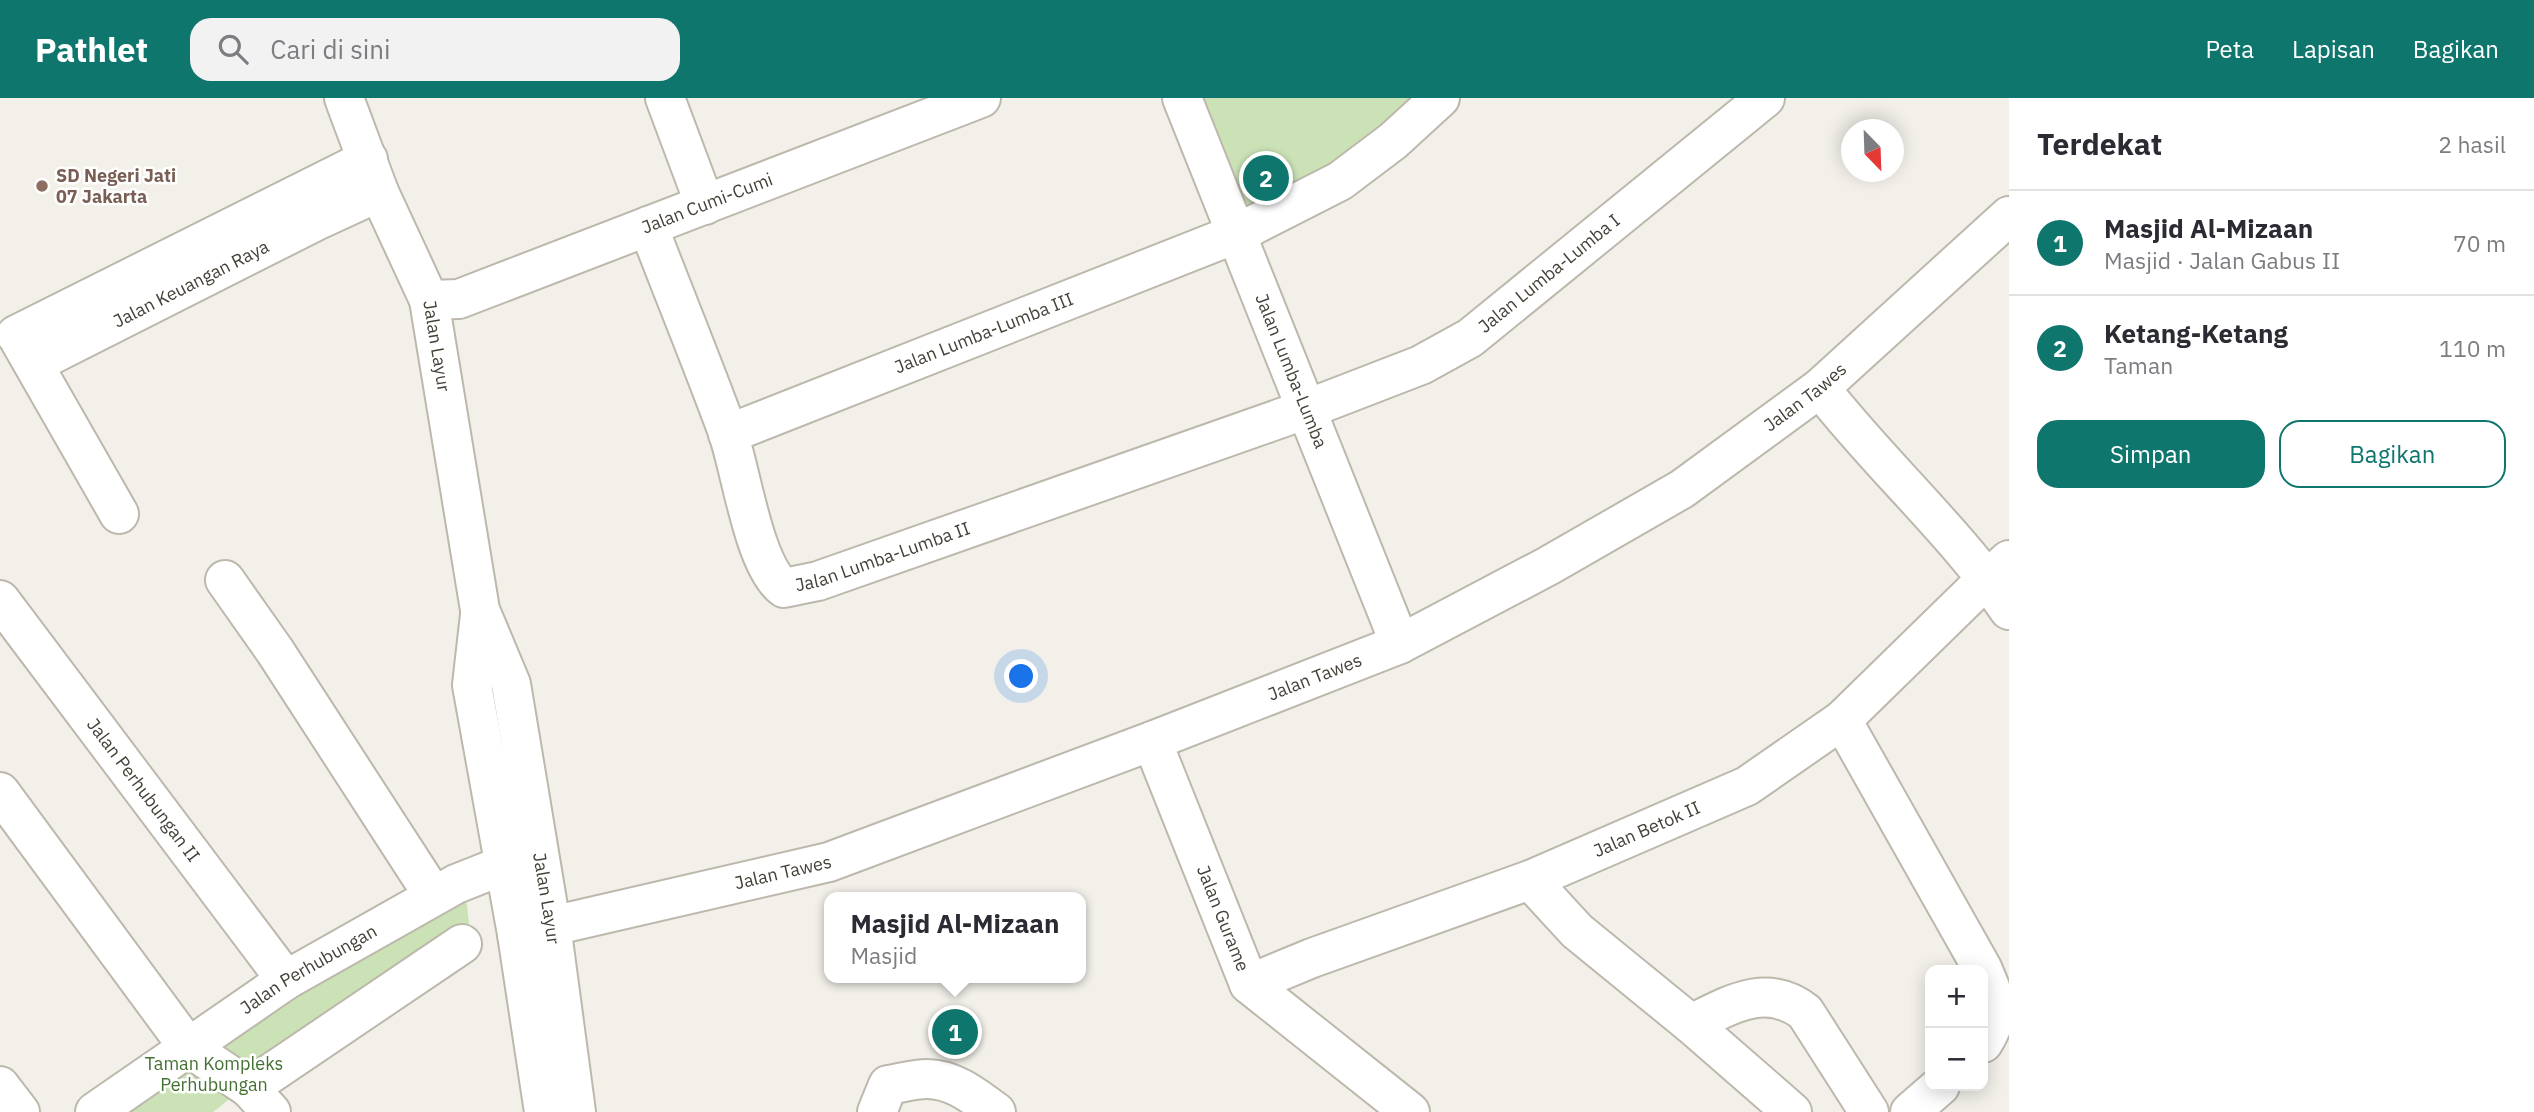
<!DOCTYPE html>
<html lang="id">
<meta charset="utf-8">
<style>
body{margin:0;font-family:"IBM Plex Sans",sans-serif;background:#f2f2f3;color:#2b2b33}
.controls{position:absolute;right:21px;bottom:21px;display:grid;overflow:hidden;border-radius:14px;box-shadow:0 4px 18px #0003}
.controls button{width:63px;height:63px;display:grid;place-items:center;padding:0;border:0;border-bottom:2px solid #e1e1e2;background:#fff;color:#2b2b33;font:35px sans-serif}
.compass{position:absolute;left:1841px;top:21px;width:63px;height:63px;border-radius:50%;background:#fff;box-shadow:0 4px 18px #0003;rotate:157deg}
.you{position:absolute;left:1022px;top:579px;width:24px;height:24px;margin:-18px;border:5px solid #fff;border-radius:50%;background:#1a73e8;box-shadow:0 0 0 10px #1a73e833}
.badge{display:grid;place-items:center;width:46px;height:46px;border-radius:50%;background:#0f766e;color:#fff;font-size:23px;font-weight:700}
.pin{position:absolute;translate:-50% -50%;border:4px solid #fff;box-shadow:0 2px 7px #0006}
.popup{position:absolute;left:824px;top:794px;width:262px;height:91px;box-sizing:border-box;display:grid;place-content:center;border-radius:14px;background:#fff;filter:drop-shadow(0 2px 5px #0005);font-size:23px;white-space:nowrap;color:#7c7c81}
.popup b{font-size:26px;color:#2b2b33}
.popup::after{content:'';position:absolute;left:50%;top:100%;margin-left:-14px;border:14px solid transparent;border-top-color:#fff}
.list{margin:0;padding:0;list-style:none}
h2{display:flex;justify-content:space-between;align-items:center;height:91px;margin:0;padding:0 28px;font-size:30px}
h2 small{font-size:23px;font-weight:400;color:#7c7c81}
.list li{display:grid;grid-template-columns:46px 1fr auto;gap:21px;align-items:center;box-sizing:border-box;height:105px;padding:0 28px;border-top:2px solid #e1e1e2}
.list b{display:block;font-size:26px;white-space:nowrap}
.list p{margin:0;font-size:23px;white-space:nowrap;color:#7c7c81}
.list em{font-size:23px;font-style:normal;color:#7c7c81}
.actions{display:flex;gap:14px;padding:21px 28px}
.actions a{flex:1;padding:16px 0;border:2px solid #0f766e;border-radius:21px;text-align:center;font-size:24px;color:#0f766e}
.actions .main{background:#0f766e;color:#fff}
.icon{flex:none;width:38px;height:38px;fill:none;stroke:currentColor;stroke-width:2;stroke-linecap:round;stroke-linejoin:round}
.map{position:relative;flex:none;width:2009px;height:1014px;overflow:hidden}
header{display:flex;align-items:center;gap:42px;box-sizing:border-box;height:98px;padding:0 35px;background:#0f766e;color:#fff}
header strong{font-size:33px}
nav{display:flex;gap:38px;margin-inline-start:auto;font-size:24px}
.search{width:490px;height:63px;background:#f2f2f3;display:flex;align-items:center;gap:18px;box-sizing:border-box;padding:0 24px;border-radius:21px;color:#7c7c81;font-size:26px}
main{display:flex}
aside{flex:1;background:#fff}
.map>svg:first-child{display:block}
.green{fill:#cbe2b6}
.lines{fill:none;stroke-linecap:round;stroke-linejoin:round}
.minor-casing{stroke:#bdb8ac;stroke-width:42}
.minor{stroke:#fff;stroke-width:38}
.education-dot{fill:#8d6e63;stroke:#fff;stroke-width:2.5}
.labels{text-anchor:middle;stroke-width:5;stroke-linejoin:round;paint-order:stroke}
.education-label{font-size:18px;font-weight:bold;fill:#785e54;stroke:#fff;text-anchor:start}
.street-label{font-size:18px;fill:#454138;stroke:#fff}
.park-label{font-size:18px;fill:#447131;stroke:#fff}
</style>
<header>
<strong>Pathlet</strong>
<div class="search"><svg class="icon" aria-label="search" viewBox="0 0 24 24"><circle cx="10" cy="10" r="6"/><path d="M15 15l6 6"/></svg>Cari di sini</div>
<nav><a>Peta</a><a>Lapisan</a><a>Bagikan</a></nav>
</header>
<main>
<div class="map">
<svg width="2009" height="1014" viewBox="0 0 2009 1014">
<rect width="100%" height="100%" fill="#f2f0e9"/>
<!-- green -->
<g class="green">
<polygon points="1186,0 1426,0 1388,35 1238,125"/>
<polygon points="466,801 472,847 305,941 213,1014 115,1014 270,897"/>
</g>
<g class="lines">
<!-- minor casing -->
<g class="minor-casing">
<g id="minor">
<path id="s1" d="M344,0L379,94L429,202L480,512L511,586L551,827L576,1014"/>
<polyline points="665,0 705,107"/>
<path id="s2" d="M1182,0L1400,546"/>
<path id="s3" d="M648,128C674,196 702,264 727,332C741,370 753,467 784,490L818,483L1307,311L1421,267L1470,240L1765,0"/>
<path id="s4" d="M429,202L459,201L981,0"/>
<polyline points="16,237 368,61"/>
<polyline points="20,243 119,416"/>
<path id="s5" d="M35,265L316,123L379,94"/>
<path d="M1820,290C1880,367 1954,432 2009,512"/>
<path id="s6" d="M728,336L1238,135L1340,83L1393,43L1440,0"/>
<polyline points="225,482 275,553 433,797"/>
<path id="s7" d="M0,502L286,882"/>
<polyline points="480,517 472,587 517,836 544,1014"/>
<path d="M1842,622L1982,870C1995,900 2002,916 1983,945"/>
<path id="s8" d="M1152,643L1249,886L1410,1014"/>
<polyline points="0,694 188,949 249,990 271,1014"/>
<polyline points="1530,782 1577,833 1691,926 1792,1014"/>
<path id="s9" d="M517,836L829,764L1152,643L1400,546L1548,468L1682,391L1820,290L2009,118"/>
<path id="s10" d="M1249,886L1312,860L1530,782L1747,688L1842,622L1971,496L2009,462"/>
<path d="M1691,926C1730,907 1766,884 1805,914L1869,1014"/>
<polyline points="0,988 20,1014"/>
<polyline points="249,990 462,846"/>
<path id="s11" d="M95,1014L286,882L456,786L504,767L539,758"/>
<path d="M877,1014L888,987C901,985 914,981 927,981C954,981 975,999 996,1014"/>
<polyline points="1910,1014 1940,988"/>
</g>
</g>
<!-- minor -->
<use href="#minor" class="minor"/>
</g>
<!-- markers -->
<circle class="education-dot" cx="42" cy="88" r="7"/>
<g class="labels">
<!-- education labels -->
<g class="education-label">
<text x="56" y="84">SD Negeri Jati<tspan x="56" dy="21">07 Jakarta</tspan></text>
</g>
<!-- street labels -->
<g class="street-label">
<text dy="6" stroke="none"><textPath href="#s4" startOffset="296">Jalan Cumi-Cumi</textPath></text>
<text dy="6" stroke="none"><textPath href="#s3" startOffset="1222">Jalan Lumba-Lumba I</textPath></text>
<text dy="6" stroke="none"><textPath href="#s5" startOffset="175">Jalan Keuangan Raya</textPath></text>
<text dy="6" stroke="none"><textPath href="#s6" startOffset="275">Jalan Lumba-Lumba III</textPath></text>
<text dy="6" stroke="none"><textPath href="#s1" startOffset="266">Jalan Layur</textPath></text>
<text dy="6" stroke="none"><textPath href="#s2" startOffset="294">Jalan Lumba-Lumba</textPath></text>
<text dy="6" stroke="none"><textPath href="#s9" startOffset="1407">Jalan Tawes</textPath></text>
<text dy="6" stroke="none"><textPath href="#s3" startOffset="492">Jalan Lumba-Lumba II</textPath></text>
<text dy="6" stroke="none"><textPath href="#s9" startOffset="840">Jalan Tawes</textPath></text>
<text dy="6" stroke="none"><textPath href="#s7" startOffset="238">Jalan Perhubungan II</textPath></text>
<text dy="6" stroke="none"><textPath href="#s10" startOffset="427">Jalan Betok II</textPath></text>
<text dy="6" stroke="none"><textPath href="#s9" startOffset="273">Jalan Tawes</textPath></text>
<text dy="6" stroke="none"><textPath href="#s1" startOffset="831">Jalan Layur</textPath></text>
<text dy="6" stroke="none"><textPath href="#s8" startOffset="191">Jalan Gurame</textPath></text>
<text dy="6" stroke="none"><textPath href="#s11" startOffset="257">Jalan Perhubungan</textPath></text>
</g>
<!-- park labels -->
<g class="park-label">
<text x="214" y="972">Taman Kompleks<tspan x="214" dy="21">Perhubungan</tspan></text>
</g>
</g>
</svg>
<div class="controls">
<button>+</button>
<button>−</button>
</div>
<svg class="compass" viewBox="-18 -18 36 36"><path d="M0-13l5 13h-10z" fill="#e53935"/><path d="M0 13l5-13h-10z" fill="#7c7c81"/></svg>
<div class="you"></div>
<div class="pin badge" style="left:955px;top:934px">1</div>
<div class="popup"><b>Masjid Al-Mizaan</b>Masjid</div>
<div class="pin badge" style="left:1266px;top:80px">2</div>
</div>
<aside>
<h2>Terdekat<small>2 hasil</small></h2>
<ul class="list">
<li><span class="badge">1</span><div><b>Masjid Al-Mizaan</b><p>Masjid · Jalan Gabus II</p></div><em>70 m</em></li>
<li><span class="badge">2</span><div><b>Ketang-Ketang</b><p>Taman</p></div><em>110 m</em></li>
</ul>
<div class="actions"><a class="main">Simpan</a><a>Bagikan</a></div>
</aside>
</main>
